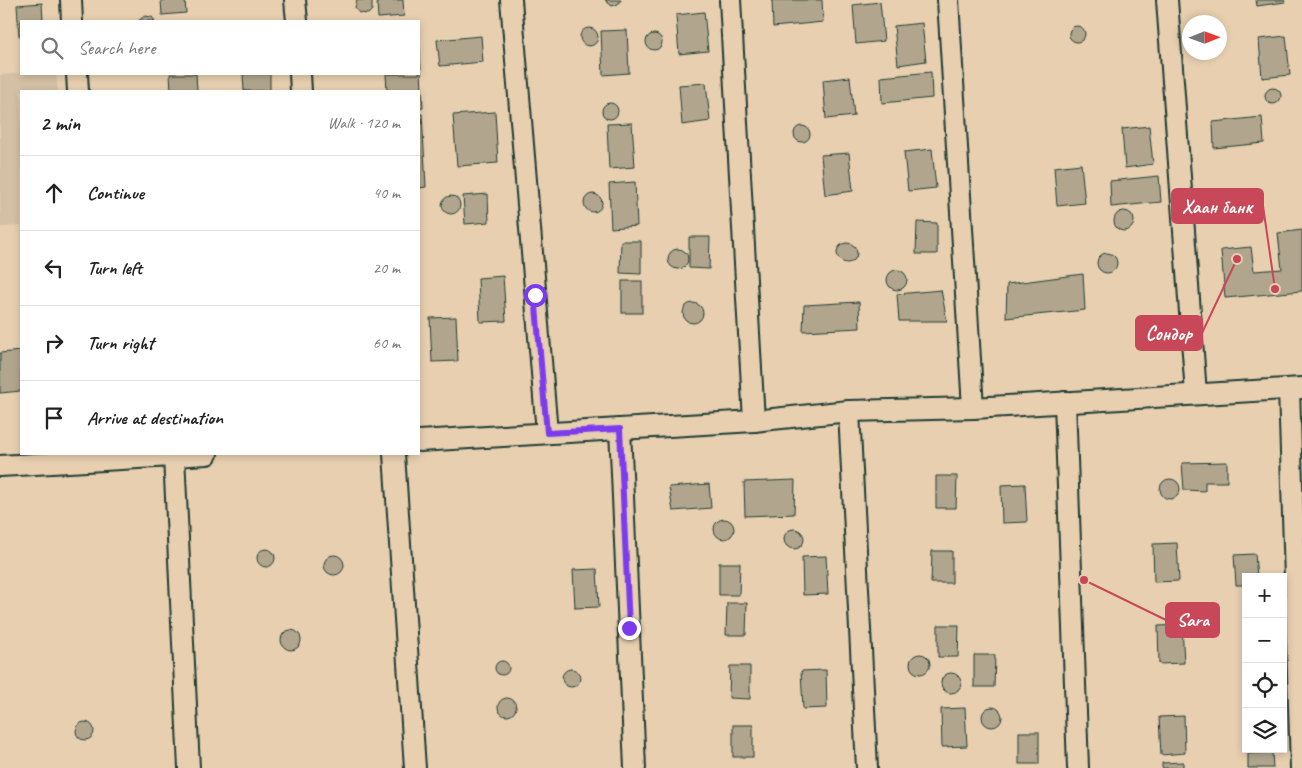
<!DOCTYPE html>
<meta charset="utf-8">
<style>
body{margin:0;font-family:Caveat,sans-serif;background:#f6f6f6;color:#222}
.controls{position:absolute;right:15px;bottom:15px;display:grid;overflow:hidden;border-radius:0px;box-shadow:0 2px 8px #0003}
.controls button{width:45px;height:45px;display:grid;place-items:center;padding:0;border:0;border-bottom:1px solid #e0e0e0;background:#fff;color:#222;font:25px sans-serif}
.compass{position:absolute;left:1182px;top:15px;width:45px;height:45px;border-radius:50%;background:#fff;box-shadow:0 2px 8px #0003;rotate:89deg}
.stop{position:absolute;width:15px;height:15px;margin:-11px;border:4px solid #7c3aed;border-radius:50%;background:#fff}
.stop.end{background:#7c3aed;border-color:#fff;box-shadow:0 1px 5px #0008}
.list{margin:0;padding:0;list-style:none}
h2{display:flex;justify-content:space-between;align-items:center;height:65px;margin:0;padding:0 20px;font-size:21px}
h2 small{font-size:16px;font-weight:400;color:#767676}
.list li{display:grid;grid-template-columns:32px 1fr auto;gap:15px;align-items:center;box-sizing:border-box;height:75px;padding:0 20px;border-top:1px solid #e0e0e0}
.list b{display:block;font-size:19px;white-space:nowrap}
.list em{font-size:16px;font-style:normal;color:#767676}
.icon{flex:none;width:28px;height:28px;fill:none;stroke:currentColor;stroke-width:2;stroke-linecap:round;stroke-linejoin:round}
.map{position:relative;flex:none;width:1302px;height:768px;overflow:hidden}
.search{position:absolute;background:#fff;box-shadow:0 2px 8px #0003;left:20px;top:20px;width:400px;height:55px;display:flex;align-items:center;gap:12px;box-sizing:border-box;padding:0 18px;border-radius:0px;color:#767676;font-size:19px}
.panel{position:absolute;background:#fff;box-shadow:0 2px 8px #0003;left:20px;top:90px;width:400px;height:365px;border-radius:0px}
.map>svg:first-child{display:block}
.built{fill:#d4c0a4}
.building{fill:#b1a68d;stroke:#1f3d34}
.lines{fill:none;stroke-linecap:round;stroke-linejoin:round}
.minor-casing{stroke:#1f3d34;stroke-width:24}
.minor{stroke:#e8cfb0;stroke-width:20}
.route{stroke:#7c3aed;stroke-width:6}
.leader{fill:none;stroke:#c84859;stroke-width:2}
.callout-dot{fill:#c84859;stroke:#e8cfb0;stroke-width:2}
.callout{fill:#c84859;stroke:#c84859;stroke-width:2}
.callout-label{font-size:19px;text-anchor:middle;font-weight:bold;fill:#fff}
</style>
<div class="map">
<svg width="1302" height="768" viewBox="0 0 1302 768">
<rect width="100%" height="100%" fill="#e8cfb0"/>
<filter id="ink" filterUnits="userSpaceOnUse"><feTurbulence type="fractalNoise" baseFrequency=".02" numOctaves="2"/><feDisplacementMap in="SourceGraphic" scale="10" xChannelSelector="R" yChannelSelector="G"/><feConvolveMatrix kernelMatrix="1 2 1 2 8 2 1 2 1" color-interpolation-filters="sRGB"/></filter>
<g filter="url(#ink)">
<!-- built -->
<polygon class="built" points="21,73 56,74 58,91 21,91 21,226 0,227 0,75"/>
<!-- building -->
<g class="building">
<polygon points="161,0 185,0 186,13 162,15"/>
<polygon points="357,0 372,0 372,10 368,14 359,13 355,8"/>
<polygon points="377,0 403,0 404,16 378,18"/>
<polygon points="605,0 621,0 618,4 612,6"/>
<polygon points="772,0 822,0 823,22 773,27"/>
<polygon points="1256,0 1284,0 1285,2 1257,6"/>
<polygon points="880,2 884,41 856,44 853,5"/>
<polygon points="42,3 43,21 21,21 21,36 19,36 17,5"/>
<polygon points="704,12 708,51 679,54 676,15"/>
<polygon points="145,16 152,17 155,21 138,21"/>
<polygon points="922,23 926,61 898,65 894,26"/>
<circle cx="1077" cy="34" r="8"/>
<circle cx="589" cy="37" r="9"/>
<polygon points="627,30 629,73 603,75 601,31"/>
<circle cx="654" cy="42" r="8"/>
<polygon points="419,34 423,108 419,109 419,91 387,91 386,74 419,74"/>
<polygon points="481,36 483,62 440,66 437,40"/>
<polygon points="1286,36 1290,75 1262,78 1259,39"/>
<polygon points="931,72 932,98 882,103 881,77"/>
<polygon points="170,74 196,74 197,91 171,91"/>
<polygon points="243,74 270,74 270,91 244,91"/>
<polygon points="850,77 854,116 826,119 823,80"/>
<polygon points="706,83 710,121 682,125 679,85"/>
<circle cx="1273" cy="96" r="8"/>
<circle cx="610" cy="111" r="8"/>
<polygon points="495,112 498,163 457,166 453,115"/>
<polygon points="419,114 422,114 426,187 419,188"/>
<polygon points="1262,117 1264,143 1214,148 1213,122"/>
<polygon points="632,123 635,167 609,169 607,124"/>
<circle cx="802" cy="134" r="8"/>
<polygon points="1149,126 1153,164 1125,168 1122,129"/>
<polygon points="932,149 936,188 908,191 904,152"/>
<polygon points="849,153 853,191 825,195 821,155"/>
<polygon points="1081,164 1085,203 1057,206 1054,167"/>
<polygon points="1159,176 1161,202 1111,207 1110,181"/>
<polygon points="635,182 637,226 611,228 609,184"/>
<circle cx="593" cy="203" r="9"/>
<polygon points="488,194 489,222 465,224 463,196"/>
<circle cx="451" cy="205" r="9"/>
<circle cx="1124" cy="221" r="10"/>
<polygon points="917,222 937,223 937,254 916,254"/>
<polygon points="1302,230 1302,291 1225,298 1221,250 1251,247 1254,271 1282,269 1278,233"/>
<polygon points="689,237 710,237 709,269 689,268"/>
<polygon points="621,241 641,241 641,274 620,273"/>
<circle cx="847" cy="253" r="10"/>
<circle cx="678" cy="259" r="10"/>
<circle cx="1107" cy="263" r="10"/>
<circle cx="897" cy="280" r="10"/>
<polygon points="1083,274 1085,310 1006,318 1007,284"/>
<polygon points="503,276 506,321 480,322 478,278"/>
<rect x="622" y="281" width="20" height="32"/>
<polygon points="941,290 947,321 899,321 897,294"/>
<polygon points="859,302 860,328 803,331 804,305"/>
<circle cx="693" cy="313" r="10"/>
<polygon points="456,317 458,361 432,362 430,318"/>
<polygon points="21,351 21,391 0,393 0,353"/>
<polygon points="1227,462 1227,482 1205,482 1205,491 1184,490 1182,463"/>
<polygon points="936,476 957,476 956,508 936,508"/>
<circle cx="1170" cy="489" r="10"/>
<polygon points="795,480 794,514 745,516 744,482"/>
<polygon points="709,484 711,508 673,511 669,487"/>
<polygon points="1025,484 1027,522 1002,523 1001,485"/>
<circle cx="724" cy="529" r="10"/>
<circle cx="794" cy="539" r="10"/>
<polygon points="1177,543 1179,581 1154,582 1153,544"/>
<circle cx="266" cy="558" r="9"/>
<polygon points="932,551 952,551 952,583 931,583"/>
<polygon points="1255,554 1257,577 1246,577 1246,585 1236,585 1234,555"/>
<circle cx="334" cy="565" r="10"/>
<polygon points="826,556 828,594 803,595 802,557"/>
<polygon points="719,563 740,563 739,595 719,595"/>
<polygon points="597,569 599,607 575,608 573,570"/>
<polygon points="727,603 747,603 746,635 726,635"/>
<polygon points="938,625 959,625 958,657 938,657"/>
<polygon points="1182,625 1184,663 1159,664 1158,626"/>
<circle cx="291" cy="640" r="10"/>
<circle cx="920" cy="664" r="10"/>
<polygon points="974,655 995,655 994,687 974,687"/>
<circle cx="502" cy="668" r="7"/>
<polygon points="730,666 750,666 750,699 729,698"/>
<circle cx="571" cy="678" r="9"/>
<polygon points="826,670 827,708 803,709 801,671"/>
<circle cx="951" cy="683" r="10"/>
<circle cx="507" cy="707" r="9"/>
<circle cx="992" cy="717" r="10"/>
<polygon points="965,708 967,746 942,747 941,709"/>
<polygon points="1184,716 1185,753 1161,755 1159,717"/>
<circle cx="85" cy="731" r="9"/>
<rect x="733" y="725" width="20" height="32"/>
<rect x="1019" y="732" width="20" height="32"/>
<polygon points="1272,752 1273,768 1248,768 1248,754"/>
<polygon points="1183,762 1183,768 1162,768 1162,763"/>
</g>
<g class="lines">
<!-- minor casing -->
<g class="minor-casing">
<g id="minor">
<polyline points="71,0 72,21"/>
<polyline points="295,0 297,21"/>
<polyline points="511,0 547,433"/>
<polyline points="730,0 754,421"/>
<polyline points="948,0 973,408"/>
<polyline points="1167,0 1196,394"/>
<polyline points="77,74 78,91"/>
<polyline points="300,74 301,91"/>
<polyline points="1289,389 1301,768"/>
<polyline points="1065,402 1078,768"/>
<polyline points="849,411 867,768"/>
<polyline points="620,429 635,768"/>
<polyline points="419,441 754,421 849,411 973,408 1302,388"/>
<polyline points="394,454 415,768"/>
<polyline points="174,456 189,768"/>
<polyline points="0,466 207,454"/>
</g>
</g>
<!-- minor -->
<use href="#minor" class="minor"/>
</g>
</g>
<g class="lines" filter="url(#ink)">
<!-- route -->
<polyline class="route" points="535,295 547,433 620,429 629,628"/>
</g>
<!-- callouts -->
<path class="leader" d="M1275 289L1263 206M1237 259L1202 333M1084 580L1166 620"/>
<g class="callout-dot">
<circle cx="1275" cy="289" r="5"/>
<circle cx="1237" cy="259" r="5"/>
<circle cx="1084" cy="580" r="5"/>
</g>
<g class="callout">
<rect x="1172" y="189" width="91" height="34" rx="5"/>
<rect x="1136" y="316" width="66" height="34" rx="5"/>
<rect x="1166" y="603" width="53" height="34" rx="5"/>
</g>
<g class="callout-label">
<text x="1217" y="213">Хаан банк</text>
<text x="1169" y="340">Сондор</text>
<text x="1193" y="626">Sara</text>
</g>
</svg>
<div class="controls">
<button>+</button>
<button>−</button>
<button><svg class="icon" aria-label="locate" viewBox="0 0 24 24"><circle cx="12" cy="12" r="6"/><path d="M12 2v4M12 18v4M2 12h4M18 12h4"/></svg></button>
<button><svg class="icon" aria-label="layers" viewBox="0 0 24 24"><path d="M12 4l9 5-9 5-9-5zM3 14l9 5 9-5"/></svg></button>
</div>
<svg class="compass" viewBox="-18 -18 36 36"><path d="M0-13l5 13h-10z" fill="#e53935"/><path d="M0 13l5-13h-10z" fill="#767676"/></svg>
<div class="stop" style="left:535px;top:295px"></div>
<div class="stop end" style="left:629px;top:628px"></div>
<div class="search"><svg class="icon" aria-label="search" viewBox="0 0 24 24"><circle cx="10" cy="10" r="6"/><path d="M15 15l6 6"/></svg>Search here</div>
<section class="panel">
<h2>2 min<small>Walk · 120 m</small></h2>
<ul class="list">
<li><svg class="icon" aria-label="ahead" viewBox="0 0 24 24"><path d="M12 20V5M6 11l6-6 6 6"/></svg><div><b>Continue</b></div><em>40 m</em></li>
<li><svg class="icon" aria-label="left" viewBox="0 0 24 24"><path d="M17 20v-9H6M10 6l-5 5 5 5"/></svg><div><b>Turn left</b></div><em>20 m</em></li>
<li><svg class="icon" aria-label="right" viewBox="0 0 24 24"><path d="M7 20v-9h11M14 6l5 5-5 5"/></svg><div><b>Turn right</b></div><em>60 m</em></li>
<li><svg class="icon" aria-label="arrive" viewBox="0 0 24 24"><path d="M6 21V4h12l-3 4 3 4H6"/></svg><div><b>Arrive at destination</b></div></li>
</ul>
</section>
</div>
